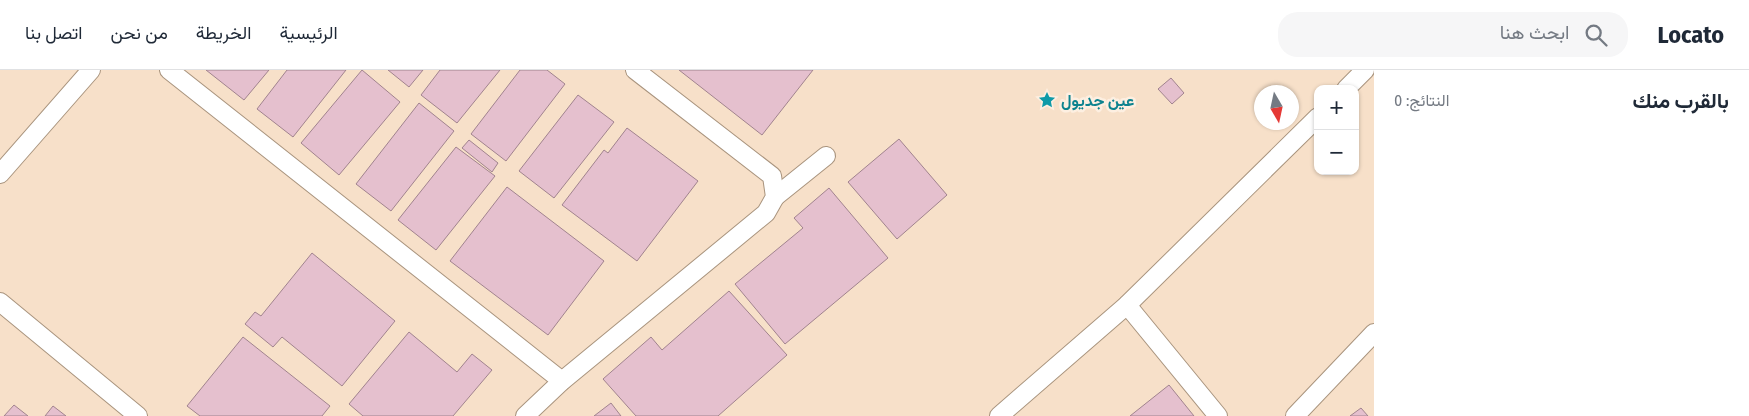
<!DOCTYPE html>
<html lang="ar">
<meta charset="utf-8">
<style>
body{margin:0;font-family:"Fira Sans Condensed",Vazirmatn,sans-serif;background:#f6f6f7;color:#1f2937;direction:rtl}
.controls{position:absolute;right:15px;top:15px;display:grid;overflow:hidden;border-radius:10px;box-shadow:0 1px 4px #0004}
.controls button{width:45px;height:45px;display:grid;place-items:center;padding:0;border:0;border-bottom:1px solid #e0e1e3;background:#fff;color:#1f2937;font:25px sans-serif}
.compass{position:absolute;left:1254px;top:15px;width:45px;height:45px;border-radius:50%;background:#fff;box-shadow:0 1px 4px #0004;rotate:171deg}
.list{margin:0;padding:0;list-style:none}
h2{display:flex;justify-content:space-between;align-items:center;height:65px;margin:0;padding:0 20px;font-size:21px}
h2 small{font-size:16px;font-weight:400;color:#747a83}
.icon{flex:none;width:28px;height:28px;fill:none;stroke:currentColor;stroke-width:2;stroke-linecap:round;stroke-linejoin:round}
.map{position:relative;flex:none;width:1374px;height:346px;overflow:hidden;direction:ltr}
header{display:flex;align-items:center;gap:30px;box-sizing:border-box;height:70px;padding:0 25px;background:#fff;border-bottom:1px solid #e0e1e3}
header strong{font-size:24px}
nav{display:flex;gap:28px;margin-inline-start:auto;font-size:18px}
.search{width:350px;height:45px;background:#f6f6f7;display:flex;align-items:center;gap:12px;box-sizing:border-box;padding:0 18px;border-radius:20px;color:#747a83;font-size:19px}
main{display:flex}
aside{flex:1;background:#fff}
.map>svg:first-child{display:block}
.building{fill:#e5c0ce;stroke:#a1838e}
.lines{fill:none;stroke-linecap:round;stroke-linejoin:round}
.minor-casing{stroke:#a9947e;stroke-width:20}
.minor{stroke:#fff;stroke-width:18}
.labels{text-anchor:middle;stroke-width:5;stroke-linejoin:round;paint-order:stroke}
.culture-label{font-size:16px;font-weight:bold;fill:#0d838f;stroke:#fdefe1;text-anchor:start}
</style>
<header>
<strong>Locato</strong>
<div class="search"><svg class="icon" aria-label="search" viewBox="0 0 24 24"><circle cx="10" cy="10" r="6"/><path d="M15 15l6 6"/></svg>ابحث هنا</div>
<nav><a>الرئيسية</a><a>الخريطة</a><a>من نحن</a><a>اتصل بنا</a></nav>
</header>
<main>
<aside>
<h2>بالقرب منك<small>النتائج: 0</small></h2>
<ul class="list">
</ul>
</aside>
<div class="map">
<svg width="1374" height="346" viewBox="0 0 1374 346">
<rect width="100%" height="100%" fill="#f7e0c9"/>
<!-- building -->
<g class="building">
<polygon points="206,0 269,0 244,30"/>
<polygon points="287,0 346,0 293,67 257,39"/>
<polygon points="362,0 400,32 339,105 301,73"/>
<polygon points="388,0 423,0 409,17"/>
<polygon points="440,0 500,0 457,53 421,25"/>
<polygon points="520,0 547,0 565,14 506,91 471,64"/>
<polygon points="679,0 813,0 762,65"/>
<polygon points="1171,8 1184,23 1172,34 1158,19"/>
<polygon points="578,25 614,52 554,128 519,101"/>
<polygon points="419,33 454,61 391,141 356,114"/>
<polygon points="627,58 698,111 637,191 562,135 604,80 608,83"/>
<polygon points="899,69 947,125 897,169 848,112"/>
<polygon points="469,70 498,93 492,102 462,78"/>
<polygon points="456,77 495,106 436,180 398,150"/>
<polygon points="507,117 604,191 548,265 450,191"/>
<polygon points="829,118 888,188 785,274 735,214 803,158 794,148"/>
<polygon points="312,183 395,251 342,316 282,267 273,277 245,254 255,242 261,246"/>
<polygon points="729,221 787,285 718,346 636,346 603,309 651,267 662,280"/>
<polygon points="409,262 457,302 472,284 492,300 453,346 363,346 349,334"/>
<polygon points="243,267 330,336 322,346 200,346 187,336"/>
<polygon points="1169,315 1194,346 1130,346"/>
<polygon points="611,333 621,346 594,346"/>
<polygon points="14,335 28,346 4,346"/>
<polygon points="53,336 66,346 45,346"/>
<polygon points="1361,338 1368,346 1350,346"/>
</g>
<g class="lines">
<!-- minor casing -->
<g class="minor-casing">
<g id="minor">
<polyline points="169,0 562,311"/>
<polyline points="1346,19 1365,0"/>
<polyline points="0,104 91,0"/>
<polyline points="775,127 826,86"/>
<polyline points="0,232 138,346"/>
<polyline points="1127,235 1218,346"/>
<polyline points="525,346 562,311 766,143 775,127 772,106 635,0"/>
<polyline points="999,346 1127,235 1318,47"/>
<polyline points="1295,346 1374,263"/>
</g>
</g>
<!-- minor -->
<use href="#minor" class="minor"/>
</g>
<!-- icons -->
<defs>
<g id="sight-bare" transform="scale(1.35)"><path d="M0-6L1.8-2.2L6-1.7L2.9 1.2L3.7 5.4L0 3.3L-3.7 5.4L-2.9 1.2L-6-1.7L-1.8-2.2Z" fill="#0f9aa8" stroke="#fdefe1" stroke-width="2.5" paint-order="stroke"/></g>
</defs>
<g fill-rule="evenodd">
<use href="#sight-bare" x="1047" y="30"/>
</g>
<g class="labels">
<!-- culture labels -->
<g class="culture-label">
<text x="1061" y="36">عين جديول</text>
</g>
</g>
</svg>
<div class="controls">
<button>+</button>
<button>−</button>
</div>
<svg class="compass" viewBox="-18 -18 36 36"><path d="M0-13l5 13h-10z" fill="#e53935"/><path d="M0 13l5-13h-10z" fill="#747a83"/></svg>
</div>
</main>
